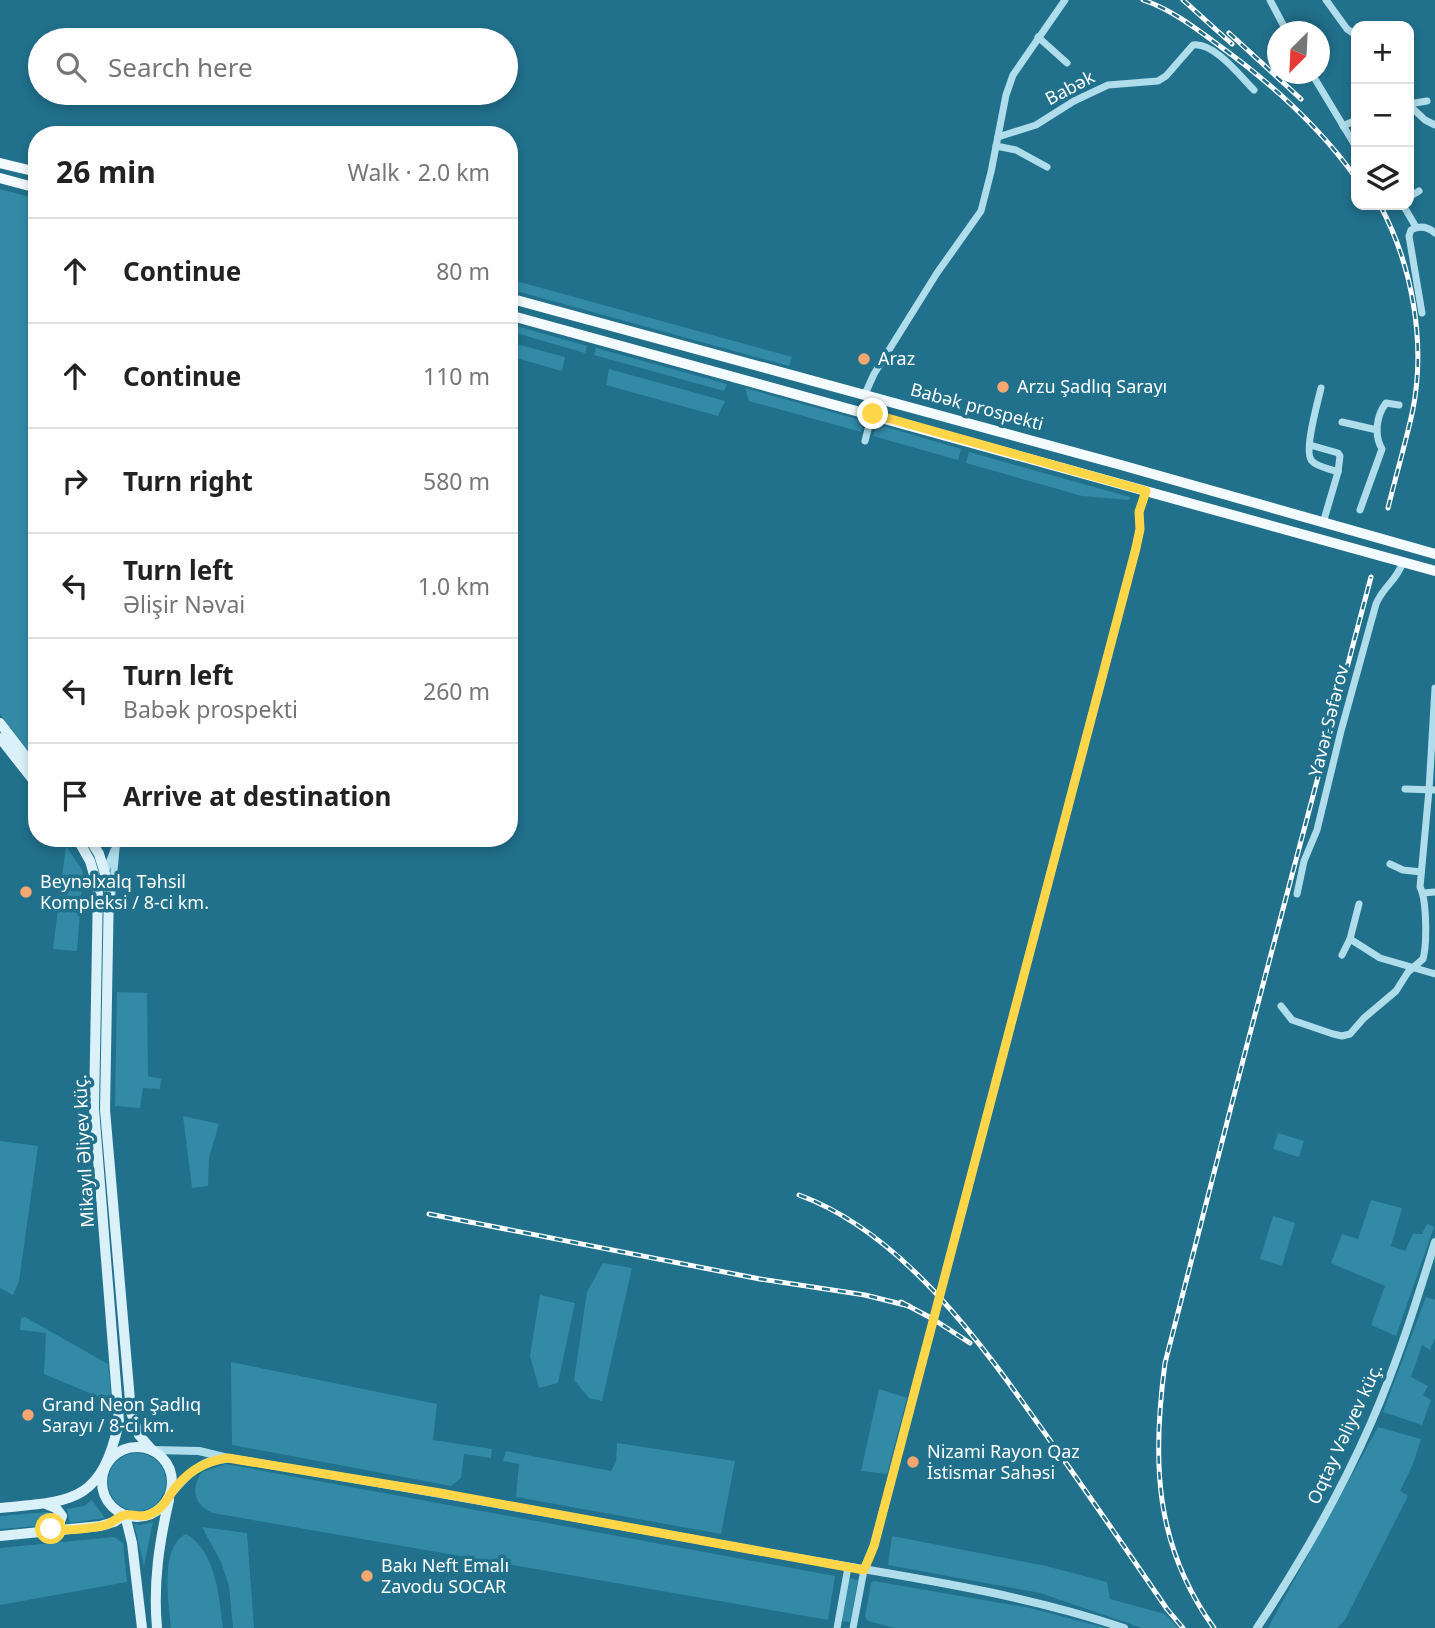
<!DOCTYPE html>
<meta charset="utf-8">
<style>
body{margin:0;font-family:"Noto Sans",sans-serif;background:#f2f2f2;color:#222}
.controls{position:absolute;right:21px;top:21px;display:grid;overflow:hidden;border-radius:14px;box-shadow:0 4px 10px #0003}
.controls button{width:63px;height:63px;display:grid;place-items:center;padding:0;border:0;border-bottom:2px solid #e0e0e0;background:#fff;color:#222;font:35px sans-serif}
.compass{position:absolute;left:1267px;top:21px;width:63px;height:63px;border-radius:50%;background:#fff;box-shadow:0 4px 10px #0003;rotate:204deg}
.stop{position:absolute;width:21px;height:21px;margin:-16px;border:5px solid #ffd54a;border-radius:50%;background:#fff}
.stop.end{background:#ffd54a;border-color:#fff;box-shadow:0 2px 7px #0008}
.list{margin:0;padding:0;list-style:none}
h2{display:flex;justify-content:space-between;align-items:center;height:91px;margin:0;padding:0 28px;font-size:30px}
h2 small{font-size:23px;font-weight:400;color:#767676}
.list li{display:grid;grid-template-columns:46px 1fr auto;gap:21px;align-items:center;box-sizing:border-box;height:105px;padding:0 28px;border-top:2px solid #e0e0e0}
.list b{display:block;font-size:26px;white-space:nowrap}
.list p{margin:0;font-size:23px;white-space:nowrap;color:#767676}
.list em{font-size:23px;font-style:normal;color:#767676}
.icon{flex:none;width:38px;height:38px;fill:none;stroke:currentColor;stroke-width:2;stroke-linecap:round;stroke-linejoin:round}
.map{position:relative;flex:none;width:1435px;height:1628px;overflow:hidden}
.search{position:absolute;background:#fff;box-shadow:0 4px 10px #0003;left:28px;top:28px;width:490px;height:77px;display:flex;align-items:center;gap:18px;box-sizing:border-box;padding:0 24px;border-radius:38px;color:#767676;font-size:26px}
.panel{position:absolute;background:#fff;box-shadow:0 4px 10px #0003;left:28px;top:126px;width:490px;height:721px;border-radius:28px}
.map>svg:first-child{display:block}
.green{fill:#328aa7}
.lines{fill:none;stroke-linecap:round;stroke-linejoin:round}
.minor{stroke:#afddeb;stroke-width:7}
.tertiary{stroke:#afddeb;stroke-width:8}
.secondary{stroke:#daf1f9;stroke-width:10}
.primary{stroke:#f4fbfe;stroke-width:10}
.rail-casing{stroke:#fff;stroke-width:5}
.rail{stroke:#21708c;stroke-width:2.5;stroke-dasharray:8;stroke-linecap:butt}
.route{stroke:#ffd54a;stroke-width:9}
.poi-dot{fill:#f8a770;stroke:#21708c;stroke-width:2.5}
.labels{text-anchor:middle;stroke-width:7;stroke-linejoin:round;paint-order:stroke}
.street-label{font-size:18px;fill:#fff;stroke:#21708c}
.poi-label{font-size:18px;fill:#fff;stroke:#21708c;text-anchor:start}
</style>
<div class="map">
<svg width="1435" height="1628" viewBox="0 0 1435 1628">
<rect width="100%" height="100%" fill="#21708c"/>
<!-- green -->
<g class="green">
<polygon points="0,189 37,199 37,762 0,714"/>
<polygon points="509,279 792,357 789,366 509,289"/>
<polygon points="509,324 587,346 585,353 509,331"/>
<polygon points="509,342 565,357 562,371 509,356"/>
<polygon points="596,348 727,384 724,391 594,355"/>
<polygon points="609,369 725,401 718,416 606,385"/>
<polygon points="745,388 864,421 861,432 749,401"/>
<polygon points="876,424 961,449 958,460 873,436"/>
<polygon points="969,452 1130,497 1129,500 1082,496 966,463"/>
<polygon points="66,846 83,871 77,951 53,949"/>
<polygon points="117,992 147,993 148,1076 161,1079 160,1089 143,1088 140,1108 115,1106"/>
<polygon points="183,1116 219,1124 209,1158 208,1186 192,1188"/>
<polygon points="1278,1133 1304,1141 1299,1157 1273,1149"/>
<polygon points="0,1141 38,1146 19,1281 13,1295 0,1288"/>
<polygon points="1371,1200 1402,1208 1391,1246 1405,1251 1413,1234 1422,1234 1427,1224 1434,1227 1396,1336 1371,1325 1385,1286 1331,1263 1342,1234 1358,1239"/>
<polygon points="1273,1216 1295,1223 1282,1266 1260,1259"/>
<polygon points="603,1263 632,1268 602,1401 589,1398 574,1380 587,1292"/>
<polygon points="540,1295 575,1303 558,1383 539,1388 530,1356"/>
<polygon points="1426,1297 1435,1300 1435,1338 1430,1350 1422,1345 1411,1377 1428,1386 1423,1395 1431,1400 1422,1425 1383,1412"/>
<polygon points="25,1317 108,1364 112,1405 101,1404 99,1397 44,1374 46,1333 20,1330 21,1318"/>
<polygon points="231,1362 437,1404 433,1440 492,1449 491,1458 464,1454 461,1478 451,1486 232,1445"/>
<polygon points="879,1389 907,1398 887,1474 861,1471"/>
<polygon points="1378,1427 1421,1439 1413,1464 1400,1491 1408,1496 1345,1620 1337,1628 1268,1628"/>
<polygon points="617,1443 735,1461 721,1534 516,1497 519,1464 503,1461 506,1451 611,1471 616,1462"/>
<circle cx="137" cy="1482" r="29"/>
<path d="M226,1464L835,1576L828,1620L213,1513C194,1505 190,1489 202,1472Z"/>
<polygon points="92,1500 105,1518 70,1523 67,1509 84,1506"/>
<polygon points="47,1512 54,1514 55,1518 50,1525 0,1529 0,1516"/>
<polygon points="153,1522 144,1566 134,1524 140,1525"/>
<polygon points="202,1527 247,1533 254,1628 233,1628 229,1586 221,1562"/>
<path d="M186,1534C216,1551 219,1597 223,1628H171C169,1603 159,1547 186,1534Z"/>
<polygon points="892,1536 1046,1566 1107,1582 1110,1599 1165,1614 1178,1628 1142,1628 1040,1593 888,1565"/>
<polygon points="114,1537 123,1543 127,1582 0,1605 0,1548"/>
<polygon points="848,1578 858,1580 850,1622 841,1621"/>
<polygon points="874,1581 1030,1608 1106,1628 895,1628 868,1621 865,1617 871,1583"/>
</g>
<g class="lines">
<!-- minor -->
<g class="minor">
<polyline points="1270,0 1287,32"/>
<polyline points="1326,0 1347,29 1356,35"/>
<polyline points="1038,37 1067,63"/>
<polyline points="1312,74 1356,147"/>
<polyline points="1409,104 1427,101"/>
<polyline points="1409,105 1425,120 1435,125"/>
<polyline points="1343,126 1356,120"/>
<path d="M998,137L1036,125L1074,101L1108,85L1158,81L1166,76L1193,45C1214,42 1240,76 1254,90"/>
<polyline points="996,146 1016,150 1047,167"/>
<polyline points="1409,177 1409,176"/>
<polyline points="1409,197 1419,191"/>
<polyline points="1403,205 1416,227"/>
<path d="M1422,313L1409,236L1411,230C1420,225 1428,227 1435,233"/>
<path d="M1321,388C1318,401 1303,453 1312,461C1317,467 1331,469 1338,472"/>
<polyline points="865,394 874,374 937,273 981,211 991,172 1006,95 1013,75 1065,0"/>
<polyline points="1342,422 1377,430"/>
<polyline points="865,441 872,414"/>
<polyline points="1310,445 1338,453 1340,456 1338,472 1323,523"/>
<path d="M1360,510L1382,449C1374,435 1376,416 1386,403L1399,405"/>
<polyline points="1405,789 1435,790"/>
<polyline points="1390,864 1403,870 1421,872"/>
<polyline points="104,875 114,850"/>
<polyline points="112,893 117,838"/>
<polyline points="1423,893 1435,892"/>
<path d="M1297,894L1304,861L1317,830L1341,731L1376,604C1384,585 1396,582 1403,562"/>
<polyline points="1350,939 1380,958 1435,974"/>
<polyline points="1342,955 1350,939 1359,904"/>
<path d="M1281,1006L1292,1020L1333,1034L1342,1036L1350,1034L1364,1018L1396,991L1408,972L1423,959C1427,945 1427,900 1420,887L1429,790L1435,688"/>
<polyline points="837,1628 848,1567"/>
<polyline points="853,1628 864,1570"/>
</g>
<!-- tertiary -->
<g class="tertiary">
<path d="M152,1450L199,1451L228,1458C411,1488 594,1521 776,1554C893,1575 1011,1590 1124,1628"/>
<path d="M170,1495C185,1478 198,1461 221,1459"/>
<polyline points="864,1570 874,1546 1136,548 1140,529 1139,512 1146,491"/>
<path d="M1257,1628C1300,1563 1340,1494 1371,1423C1397,1364 1416,1303 1435,1242"/>
</g>
<!-- secondary -->
<g class="secondary">
<polyline points="0,723 37,771"/>
<polyline points="0,738 37,785"/>
<polyline points="89,838 99,854 109,887 105,1110 131,1412 139,1435 152,1450"/>
<circle cx="137" cy="1482" r="35"/>
<polyline points="46,1504 56,1508 62,1516 59,1524 49,1530"/>
<path d="M0,1508C73,1501 101,1503 119,1422L94,1109L98,888L90,861L77,838"/>
<polyline points="0,1536 100,1526 114,1522 125,1515 132,1543 142,1628"/>
<path d="M157,1628C153,1584 159,1543 169,1500"/>
</g>
<!-- primary -->
<g class="primary">
<polyline points="0,163 37,172"/>
<polyline points="0,178 37,188"/>
<polyline points="509,298 1121,465 1435,554"/>
<polyline points="509,315 1435,571"/>
</g>
<!-- rail casing -->
<g class="rail-casing">
<g id="rail">
<path d="M1143,0C1170,9 1194,27 1217,44C1270,82 1318,125 1356,178"/>
<polyline points="1183,0 1232,44"/>
<polyline points="1229,33 1301,99"/>
<path d="M1380,205C1412,265 1426,341 1413,409C1406,442 1396,475 1388,508"/>
<path d="M799,1195C906,1234 985,1349 1049,1439C1089,1495 1128,1552 1167,1609L1183,1628"/>
<polyline points="429,1214 760,1279 865,1295 909,1306"/>
<polyline points="901,1302 933,1319 970,1343"/>
<path d="M1214,1628C1154,1545 1152,1460 1165,1363L1248,1041L1371,577"/>
</g>
</g>
<!-- rail -->
<use href="#rail" class="rail"/>
</g>
<g class="lines">
<!-- route -->
<path class="route" d="M51,1529L46,1531C65,1530 87,1530 106,1525C112,1523 119,1516 125,1515C136,1513 141,1521 156,1511C163,1507 166,1501 170,1495C184,1474 203,1461 228,1458L440,1493L864,1570L874,1546L1136,548L1140,529L1139,512L1146,491L873,414"/>
</g>
<!-- markers -->
<g class="poi-dot">
<circle cx="864" cy="359" r="7"/>
<circle cx="1003" cy="387" r="7"/>
<circle cx="26" cy="892" r="7"/>
<circle cx="28" cy="1415" r="7"/>
<circle cx="913" cy="1462" r="7"/>
<circle cx="367" cy="1576" r="7"/>
</g>
<g class="labels">
<!-- street labels -->
<g class="street-label">
<text transform="translate(1070 88) rotate(-28)" y="6">Babək</text>
<text transform="translate(977 407) rotate(15)" y="6">Babək prospekti</text>
<text transform="translate(1329 721) rotate(-76)" y="6">Yavər Səfərov</text>
<text transform="translate(84 1151) rotate(-93)" y="6">Mikayıl Əliyev küç.</text>
<text transform="translate(1345 1434) rotate(-65)" y="6">Oqtay Vəliyev küç.</text>
</g>
<!-- poi labels -->
<g class="poi-label">
<text x="878" y="365">Araz</text>
<text x="1017" y="393">Arzu Şadlıq Sarayı</text>
<text x="40" y="888">Beynəlxalq Təhsil<tspan x="40" dy="21">Kompleksi / 8-ci km.</tspan></text>
<text x="42" y="1411">Grand Neon Şadlıq<tspan x="42" dy="21">Sarayı / 8-ci km.</tspan></text>
<text x="927" y="1458">Nizami Rayon Qaz<tspan x="927" dy="21">İstismar Sahəsi</tspan></text>
<text x="381" y="1572">Bakı Neft Emalı<tspan x="381" dy="21">Zavodu SOCAR</tspan></text>
</g>
</g>
</svg>
<div class="controls">
<button>+</button>
<button>−</button>
<button><svg class="icon" aria-label="layers" viewBox="0 0 24 24"><path d="M12 4l9 5-9 5-9-5zM3 14l9 5 9-5"/></svg></button>
</div>
<svg class="compass" viewBox="-18 -18 36 36"><path d="M0-13l5 13h-10z" fill="#e53935"/><path d="M0 13l5-13h-10z" fill="#767676"/></svg>
<div class="stop" style="left:51px;top:1529px"></div>
<div class="stop end" style="left:873px;top:414px"></div>
<div class="search"><svg class="icon" aria-label="search" viewBox="0 0 24 24"><circle cx="10" cy="10" r="6"/><path d="M15 15l6 6"/></svg>Search here</div>
<section class="panel">
<h2>26 min<small>Walk · 2.0 km</small></h2>
<ul class="list">
<li><svg class="icon" aria-label="ahead" viewBox="0 0 24 24"><path d="M12 20V5M6 11l6-6 6 6"/></svg><div><b>Continue</b></div><em>80 m</em></li>
<li><svg class="icon" aria-label="ahead" viewBox="0 0 24 24"><path d="M12 20V5M6 11l6-6 6 6"/></svg><div><b>Continue</b></div><em>110 m</em></li>
<li><svg class="icon" aria-label="right" viewBox="0 0 24 24"><path d="M7 20v-9h11M14 6l5 5-5 5"/></svg><div><b>Turn right</b></div><em>580 m</em></li>
<li><svg class="icon" aria-label="left" viewBox="0 0 24 24"><path d="M17 20v-9H6M10 6l-5 5 5 5"/></svg><div><b>Turn left</b><p>Əlişir Nəvai</p></div><em>1.0 km</em></li>
<li><svg class="icon" aria-label="left" viewBox="0 0 24 24"><path d="M17 20v-9H6M10 6l-5 5 5 5"/></svg><div><b>Turn left</b><p>Babək prospekti</p></div><em>260 m</em></li>
<li><svg class="icon" aria-label="arrive" viewBox="0 0 24 24"><path d="M6 21V4h12l-3 4 3 4H6"/></svg><div><b>Arrive at destination</b></div></li>
</ul>
</section>
</div>
